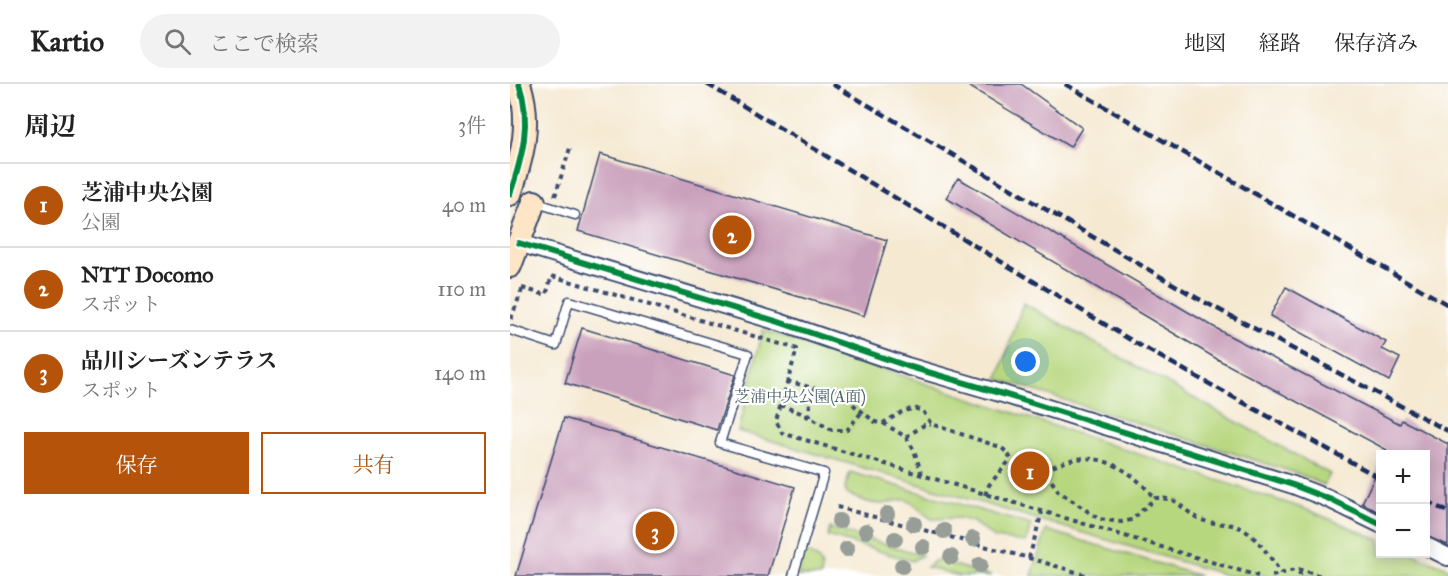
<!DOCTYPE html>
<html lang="ja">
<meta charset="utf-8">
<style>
body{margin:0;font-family:"IM FELL Great Primer","Noto Serif JP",serif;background:#f2f2f2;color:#222}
.controls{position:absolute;right:18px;bottom:18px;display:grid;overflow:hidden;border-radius:0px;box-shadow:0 3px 15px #0003}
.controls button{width:54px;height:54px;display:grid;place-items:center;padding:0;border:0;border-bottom:2px solid #e0e0e0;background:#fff;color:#222;font:30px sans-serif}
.you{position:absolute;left:516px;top:278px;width:21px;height:21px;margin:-15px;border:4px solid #fff;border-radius:50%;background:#1a73e8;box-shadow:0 0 0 9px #1a73e833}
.badge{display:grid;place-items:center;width:39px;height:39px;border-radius:50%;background:#b45309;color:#fff;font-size:20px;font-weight:700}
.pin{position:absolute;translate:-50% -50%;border:3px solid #fff;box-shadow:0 2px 6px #0006}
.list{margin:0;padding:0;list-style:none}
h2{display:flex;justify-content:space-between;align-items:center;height:78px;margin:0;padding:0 24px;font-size:26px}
h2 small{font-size:20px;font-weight:400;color:#767676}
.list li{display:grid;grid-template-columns:39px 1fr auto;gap:18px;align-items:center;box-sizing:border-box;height:84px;padding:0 24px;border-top:2px solid #e0e0e0}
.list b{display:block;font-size:22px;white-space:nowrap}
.list p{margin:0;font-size:20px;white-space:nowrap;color:#767676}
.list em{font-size:20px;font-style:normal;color:#767676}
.actions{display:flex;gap:12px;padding:18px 24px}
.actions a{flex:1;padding:14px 0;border:2px solid #b45309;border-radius:0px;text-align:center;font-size:21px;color:#b45309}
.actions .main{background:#b45309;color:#fff}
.icon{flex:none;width:33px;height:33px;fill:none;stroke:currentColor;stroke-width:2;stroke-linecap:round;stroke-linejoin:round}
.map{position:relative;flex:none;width:938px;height:492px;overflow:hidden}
header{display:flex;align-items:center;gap:36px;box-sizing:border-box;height:84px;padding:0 30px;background:#fff;border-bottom:2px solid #e0e0e0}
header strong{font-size:28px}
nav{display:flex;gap:33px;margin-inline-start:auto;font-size:21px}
.search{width:420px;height:54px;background:#f2f2f2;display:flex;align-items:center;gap:15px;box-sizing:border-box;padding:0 21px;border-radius:33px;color:#767676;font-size:22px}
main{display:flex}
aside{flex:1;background:#fff}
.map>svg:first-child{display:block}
.green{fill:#b7d77e;stroke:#69836e;stroke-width:1.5}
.building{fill:#caa1bc}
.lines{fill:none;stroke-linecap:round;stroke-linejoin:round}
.lane-casing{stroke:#3c4b6f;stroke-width:11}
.street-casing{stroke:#3c4b6f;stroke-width:20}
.secondary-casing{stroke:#3c4b6f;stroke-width:26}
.path{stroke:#3c4b6f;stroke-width:4;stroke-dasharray:4.5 4.5;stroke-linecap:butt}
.lane{stroke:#fff;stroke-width:8}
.street{stroke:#fff;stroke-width:16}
.secondary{stroke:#fde5c5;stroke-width:22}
.rail{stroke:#1b2f5e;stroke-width:4.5;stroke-dasharray:9 4.5;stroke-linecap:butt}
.cycleway-casing{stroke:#fff;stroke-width:10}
.cycleway{stroke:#00873e;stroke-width:6}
.tree{fill:#979e98}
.labels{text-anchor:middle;stroke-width:4.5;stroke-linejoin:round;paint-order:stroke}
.park-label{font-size:16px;fill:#4a6168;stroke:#fff}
</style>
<header>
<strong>Kartio</strong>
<div class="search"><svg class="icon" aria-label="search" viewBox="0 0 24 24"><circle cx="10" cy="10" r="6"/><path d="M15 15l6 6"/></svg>ここで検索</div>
<nav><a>地図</a><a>経路</a><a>保存済み</a></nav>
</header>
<main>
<aside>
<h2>周辺<small>3件</small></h2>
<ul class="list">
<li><span class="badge">1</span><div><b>芝浦中央公園</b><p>公園</p></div><em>40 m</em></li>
<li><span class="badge">2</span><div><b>NTT Docomo</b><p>スポット</p></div><em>110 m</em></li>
<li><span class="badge">3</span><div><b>品川シーズンテラス</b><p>スポット</p></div><em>140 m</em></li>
</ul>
<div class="actions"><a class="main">保存</a><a>共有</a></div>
</aside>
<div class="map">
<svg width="938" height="492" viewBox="0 0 938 492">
<rect width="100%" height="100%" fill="#fff"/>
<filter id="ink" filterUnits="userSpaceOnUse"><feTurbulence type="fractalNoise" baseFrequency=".0167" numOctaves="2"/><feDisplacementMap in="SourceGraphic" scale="12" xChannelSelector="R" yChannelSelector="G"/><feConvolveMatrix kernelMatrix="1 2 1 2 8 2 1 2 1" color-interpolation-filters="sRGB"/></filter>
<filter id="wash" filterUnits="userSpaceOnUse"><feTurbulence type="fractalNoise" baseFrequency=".008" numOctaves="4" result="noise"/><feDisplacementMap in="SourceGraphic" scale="24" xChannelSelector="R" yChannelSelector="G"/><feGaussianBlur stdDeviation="1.35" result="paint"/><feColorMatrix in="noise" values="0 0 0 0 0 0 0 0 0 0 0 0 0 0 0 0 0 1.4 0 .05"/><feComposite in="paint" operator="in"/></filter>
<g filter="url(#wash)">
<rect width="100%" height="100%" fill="#f5e9d2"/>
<!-- green -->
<g class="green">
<polygon points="513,219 820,390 814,401 789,390 488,295"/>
<polygon points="253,246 798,426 870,456 870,470 902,470 938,484 938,492 719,492 228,347"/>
<path d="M340,388L521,441L516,458L485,454L463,438L449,434L422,435C414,431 403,417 396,416C388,415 380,419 372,420C360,420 347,415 336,409L335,404Z"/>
<polygon points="320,444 412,471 402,477 318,452"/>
<polygon points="536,446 690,492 522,492"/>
<path d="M295,468C308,474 314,476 311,492H288Z"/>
<polygon points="426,476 482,492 449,492 417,483"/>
</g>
<g id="blocks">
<!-- building -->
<g class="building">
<polygon points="455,0 511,0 572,44 560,63"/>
<polygon points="90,70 377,156 354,232 68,147"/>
<polygon points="448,94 716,250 890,340 892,336 938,360 938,461 915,452 915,370 874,370 877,366 707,275 436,114"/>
<polygon points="776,203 876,258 872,265 890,274 879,297 760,232"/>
<polygon points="72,244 225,291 207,346 55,299"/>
<polygon points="54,334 285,403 258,492 6,492"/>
<polygon points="870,382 870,429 852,419"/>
</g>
</g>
</g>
<g filter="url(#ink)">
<use href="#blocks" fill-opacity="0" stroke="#3c4b6f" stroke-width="1.5"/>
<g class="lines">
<!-- lane casing -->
<g class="lane-casing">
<g id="lane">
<polyline points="24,118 65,131"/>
<polyline points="0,246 46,261 59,217 238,270 210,359 314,389 283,492"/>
</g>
</g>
<!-- street casing -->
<g class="street-casing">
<g id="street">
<polyline points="9,159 269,238 397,282 493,310 783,401 819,415 870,440"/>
<polyline points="916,462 938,473"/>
</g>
</g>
<!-- secondary casing -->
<g class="secondary-casing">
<g id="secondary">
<path d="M0,110C12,74 22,38 9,0"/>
<polyline points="0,182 24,118"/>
</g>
</g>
<!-- path -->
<g class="path">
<polyline points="45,112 60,64"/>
<polyline points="12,204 36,211 42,192 287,265 266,337 272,349 748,492"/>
<polyline points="1,235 13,203"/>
<path d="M277,297L306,305L325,306L365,338L373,339L392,328L404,324L413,327L421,340L490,363L497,368L501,375L522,380L534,385L548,407L589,435L611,438L622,436L645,414C669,414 668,422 686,433C697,440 710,439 722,441C744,446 759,472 771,489"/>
<polyline points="270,321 291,329 322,346 337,346 351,329"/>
<polyline points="299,333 300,316 307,305"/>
<polyline points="373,339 396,353 404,366 412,391"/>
<polyline points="396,353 414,341 421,340"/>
<path d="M534,385C543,383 552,379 561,376C594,368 626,390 644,414"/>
<polyline points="475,411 479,401 501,375"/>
<polyline points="327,423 519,474 579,492"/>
<polyline points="519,474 532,428"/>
<polyline points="762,492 788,485 811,492"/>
<polyline points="789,492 791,486"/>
</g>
<!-- lane -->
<use href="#lane" class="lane"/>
<!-- street -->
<use href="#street" class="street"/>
<!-- secondary -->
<use href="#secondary" class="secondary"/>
<!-- rail -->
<g class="rail">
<polyline points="197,0 629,261 870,394"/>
<polyline points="322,0 687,214 938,347"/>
<polyline points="555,0 938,221"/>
<polyline points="916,417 938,428"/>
</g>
<!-- cycleway casing -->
<g class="cycleway-casing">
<g id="cycleway">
<path d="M0,110C12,74 22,38 9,0"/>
<polyline points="9,159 269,238 397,282 493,310 783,401 819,415 870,440"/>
</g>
</g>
<!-- cycleway -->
<use href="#cycleway" class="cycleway"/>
</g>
<!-- trees -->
<g class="tree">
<circle cx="377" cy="430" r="8"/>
<circle cx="329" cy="437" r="8"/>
<circle cx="404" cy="440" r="8"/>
<circle cx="356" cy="447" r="8"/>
<circle cx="434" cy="447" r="8"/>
<circle cx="385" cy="455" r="8"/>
<circle cx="463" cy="455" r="8"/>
<circle cx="413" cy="463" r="8"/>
<circle cx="337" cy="465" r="8"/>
<circle cx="441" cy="473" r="8"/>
<circle cx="470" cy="481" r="8"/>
<circle cx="392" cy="482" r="8"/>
</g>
</g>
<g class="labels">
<!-- park labels -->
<g class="park-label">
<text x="290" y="318">芝浦中央公園(A面)</text>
</g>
</g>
</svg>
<div class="controls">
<button>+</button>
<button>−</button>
</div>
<div class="you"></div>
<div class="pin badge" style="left:520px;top:387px">1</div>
<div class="pin badge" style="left:222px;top:151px">2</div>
<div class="pin badge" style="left:145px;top:447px">3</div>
</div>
</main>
